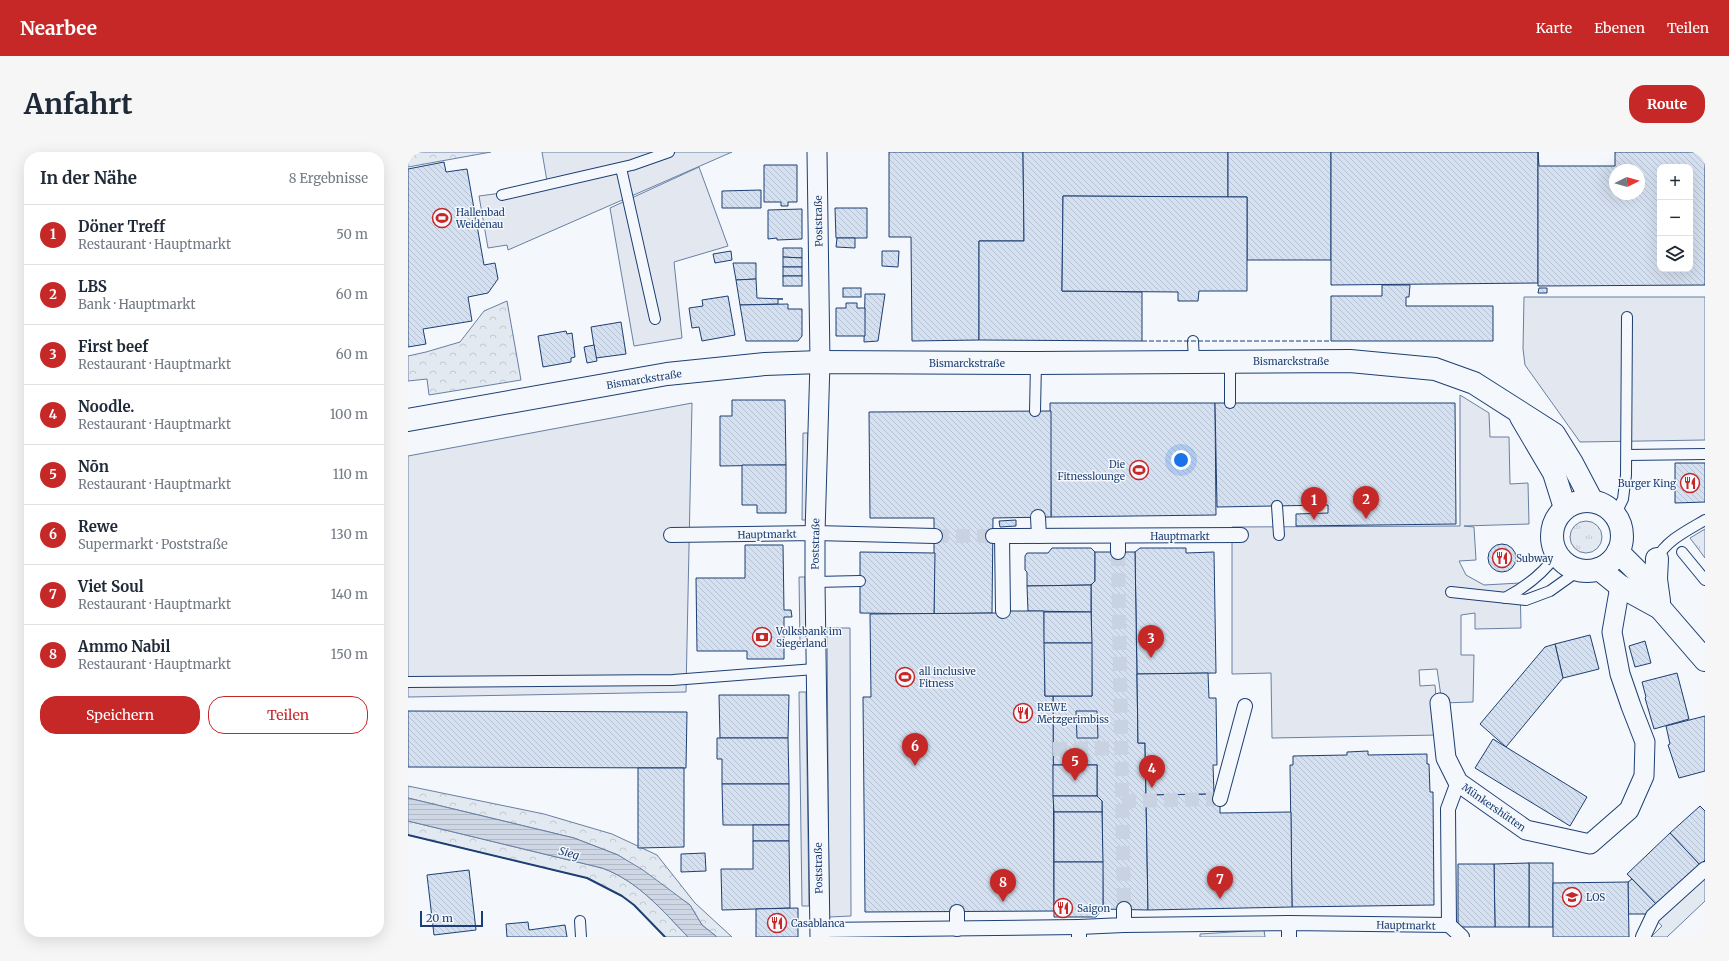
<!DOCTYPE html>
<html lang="de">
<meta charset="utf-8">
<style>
body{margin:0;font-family:Merriweather,serif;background:#f6f6f7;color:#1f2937}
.controls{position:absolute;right:12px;top:12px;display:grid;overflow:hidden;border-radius:8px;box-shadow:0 4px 16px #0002}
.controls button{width:36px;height:36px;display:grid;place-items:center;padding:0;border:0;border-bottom:1px solid #e0e1e3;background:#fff;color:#1f2937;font:20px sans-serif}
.compass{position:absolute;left:1201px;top:12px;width:36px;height:36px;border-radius:50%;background:#fff;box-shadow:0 4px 16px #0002;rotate:85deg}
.scale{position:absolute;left:12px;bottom:10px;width:63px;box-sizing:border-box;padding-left:4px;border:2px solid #1d3f73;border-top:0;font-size:11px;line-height:14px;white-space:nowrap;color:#1d3f73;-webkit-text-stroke:3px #f4f7fb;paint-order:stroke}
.you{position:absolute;left:773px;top:308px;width:14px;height:14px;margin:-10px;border:3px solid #fff;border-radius:50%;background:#1a73e8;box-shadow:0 0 0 6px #1a73e833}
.badge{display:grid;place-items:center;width:26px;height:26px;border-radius:50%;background:#c62828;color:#fff;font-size:13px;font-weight:700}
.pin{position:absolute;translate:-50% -33px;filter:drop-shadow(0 1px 2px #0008)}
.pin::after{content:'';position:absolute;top:21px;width:14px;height:12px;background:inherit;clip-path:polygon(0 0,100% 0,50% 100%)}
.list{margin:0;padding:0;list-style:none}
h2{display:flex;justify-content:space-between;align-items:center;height:52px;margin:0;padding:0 16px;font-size:17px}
h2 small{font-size:13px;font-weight:400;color:#747a83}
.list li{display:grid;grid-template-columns:26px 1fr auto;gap:12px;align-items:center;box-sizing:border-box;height:60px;padding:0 16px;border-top:1px solid #e0e1e3}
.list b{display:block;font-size:15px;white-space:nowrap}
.list p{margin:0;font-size:13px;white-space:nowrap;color:#747a83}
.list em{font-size:13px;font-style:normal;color:#747a83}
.actions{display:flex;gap:8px;padding:12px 16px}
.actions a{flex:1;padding:9px 0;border:1px solid #c62828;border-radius:16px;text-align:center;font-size:14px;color:#c62828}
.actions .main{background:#c62828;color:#fff}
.icon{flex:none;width:22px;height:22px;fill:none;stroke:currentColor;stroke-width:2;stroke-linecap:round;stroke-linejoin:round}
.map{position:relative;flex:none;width:1297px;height:785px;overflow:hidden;border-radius:16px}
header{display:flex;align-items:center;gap:24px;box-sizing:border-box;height:56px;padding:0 20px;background:#c62828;color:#fff}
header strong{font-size:19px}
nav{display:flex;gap:22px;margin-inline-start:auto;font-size:14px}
.intro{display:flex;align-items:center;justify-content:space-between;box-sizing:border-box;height:96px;padding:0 24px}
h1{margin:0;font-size:28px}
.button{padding:10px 18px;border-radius:16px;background:#c62828;color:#fff;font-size:14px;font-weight:700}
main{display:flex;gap:24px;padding:0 24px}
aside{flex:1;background:#fff;border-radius:16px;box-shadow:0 4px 16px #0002}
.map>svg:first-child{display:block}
.grass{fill:url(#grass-tufts);stroke:#687fa3}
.forest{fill:url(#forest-crowns);stroke:#687fa3}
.garden{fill:#e3e9f0;stroke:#687fa3}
.parking{fill:#e3e8f0;stroke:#687fa3}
.water{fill:url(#water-rules);stroke:#687fa3}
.building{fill:url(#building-back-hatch);stroke:#1d3f73;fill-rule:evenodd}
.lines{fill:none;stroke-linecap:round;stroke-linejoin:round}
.pedestrian-tunnel{stroke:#c9d2e0;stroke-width:14;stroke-dasharray:14 7;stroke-linecap:butt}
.service-casing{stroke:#1d3f73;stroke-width:12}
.pedestrian-casing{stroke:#1d3f73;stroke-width:16}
.minor-casing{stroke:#1d3f73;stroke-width:21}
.tertiary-casing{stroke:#1d3f73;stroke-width:24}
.service{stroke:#f4f7fb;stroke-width:10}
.pedestrian{stroke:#f4f7fb;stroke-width:14}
.minor{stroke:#f4f7fb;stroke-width:19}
.tertiary{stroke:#f4f7fb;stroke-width:22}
.fence{stroke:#1d3f73;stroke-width:1;stroke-dasharray:5 2;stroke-linecap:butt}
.wall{stroke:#1d3f73;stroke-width:2}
.labels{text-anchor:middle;stroke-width:3;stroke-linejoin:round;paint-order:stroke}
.poi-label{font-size:10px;fill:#1d3f73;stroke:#f4f7fb;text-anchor:start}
.street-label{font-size:10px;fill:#1d3f73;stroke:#f4f7fb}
.water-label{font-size:11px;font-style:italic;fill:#1d3f73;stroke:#f4f7fb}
</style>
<header>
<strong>Nearbee</strong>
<nav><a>Karte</a><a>Ebenen</a><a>Teilen</a></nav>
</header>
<div class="intro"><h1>Anfahrt</h1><a class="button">Route</a></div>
<main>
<aside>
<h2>In der Nähe<small>8 Ergebnisse</small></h2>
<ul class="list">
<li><span class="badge">1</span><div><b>Döner Treff</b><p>Restaurant · Hauptmarkt</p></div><em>50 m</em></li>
<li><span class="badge">2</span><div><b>LBS</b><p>Bank · Hauptmarkt</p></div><em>60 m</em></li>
<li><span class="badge">3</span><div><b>First beef</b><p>Restaurant · Hauptmarkt</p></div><em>60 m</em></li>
<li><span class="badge">4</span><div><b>Noodle.</b><p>Restaurant · Hauptmarkt</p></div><em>100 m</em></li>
<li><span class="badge">5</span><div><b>Nōn</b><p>Restaurant · Hauptmarkt</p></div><em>110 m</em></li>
<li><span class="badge">6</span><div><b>Rewe</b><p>Supermarkt · Poststraße</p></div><em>130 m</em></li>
<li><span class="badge">7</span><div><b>Viet Soul</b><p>Restaurant · Hauptmarkt</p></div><em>140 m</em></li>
<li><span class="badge">8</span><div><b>Ammo Nabil</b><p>Restaurant · Hauptmarkt</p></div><em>150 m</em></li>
</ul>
<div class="actions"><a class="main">Speichern</a><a>Teilen</a></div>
</aside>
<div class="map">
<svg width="1297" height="785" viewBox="0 0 1297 785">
<defs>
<pattern id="grass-tufts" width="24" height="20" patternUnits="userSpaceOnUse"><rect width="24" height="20" fill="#e3e9f0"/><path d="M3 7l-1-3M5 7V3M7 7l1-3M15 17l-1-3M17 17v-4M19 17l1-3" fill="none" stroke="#c2c9d1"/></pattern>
<pattern id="forest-crowns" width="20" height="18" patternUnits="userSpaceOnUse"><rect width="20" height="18" fill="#e3e9f0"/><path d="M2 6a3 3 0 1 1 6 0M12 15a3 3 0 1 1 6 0" fill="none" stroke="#c2c9d1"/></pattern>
<pattern id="water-rules" width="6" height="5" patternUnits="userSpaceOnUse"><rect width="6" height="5" fill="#cfd7e4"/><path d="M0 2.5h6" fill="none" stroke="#b1bac7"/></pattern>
<pattern id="building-back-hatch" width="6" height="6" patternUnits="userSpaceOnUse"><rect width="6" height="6" fill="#d5e0f0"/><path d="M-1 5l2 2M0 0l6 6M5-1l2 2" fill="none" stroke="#b6c1d1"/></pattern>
</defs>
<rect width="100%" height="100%" fill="#f4f7fb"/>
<!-- grass -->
<g class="grass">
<circle cx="1178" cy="385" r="16"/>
<polygon points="1297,377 1297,406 1282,386"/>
</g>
<!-- forest -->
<g class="forest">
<polygon points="0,0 83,0 0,15"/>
<polygon points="99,149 113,228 21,243 19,227 0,229 0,204 18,200 52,190 76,159"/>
<polygon points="0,634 136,662 204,682 249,703 287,751 324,785 309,785 294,773 282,753 210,703 166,686 0,646"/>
<path d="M0,669L194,716C230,729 254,758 280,785H257L226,753L214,744L179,726L0,683Z"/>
<polygon points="856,778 857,785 792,785 792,782"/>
</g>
<!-- garden -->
<polygon class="garden" points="1297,721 1297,749 1259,785 1243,785 1254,774 1248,768"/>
<!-- parking -->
<g class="parking">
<polygon points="134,0 324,0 100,98 99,93 80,96 71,44 140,35"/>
<polygon points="291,15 320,94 266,110 274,186 226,194 202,56"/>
<polygon points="1116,145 1297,145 1297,288 1172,290 1117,213 1115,197"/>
<polygon points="1052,243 1081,261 1082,285 1101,285 1102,332 1120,331 1121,372 1056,374 1066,375 1068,408 1051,409 1058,423 1076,433 1112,431 1113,476 1067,477 1067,461 1053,463 1053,503 1066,503 1065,550 1034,551 1029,517 1011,518 1012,534 1027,533 1031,583 864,586 863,521 824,522 824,375 1052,374"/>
<polygon points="284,251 278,540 0,545 0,304"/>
<polygon points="395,281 400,281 399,368 394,368"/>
<polygon points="391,425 397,425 398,491 392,491"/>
<polygon points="419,476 442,476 443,764 421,765"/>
<polygon points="391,540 398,540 401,754 394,754"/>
</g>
<!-- water -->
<path class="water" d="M0,646L166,686L210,703L235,718L282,753L294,773L309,785H280C254,758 230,729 194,716L0,669Z"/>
<!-- building -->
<g class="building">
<polygon points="481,0 615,0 616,89 571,89 571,188 504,189 503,85 481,85"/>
<polygon points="615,0 820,0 820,45 655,44 654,139 734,140 734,189 571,188 571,89 616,89"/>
<polygon points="820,0 923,0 923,108 839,108 839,45 820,45"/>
<polygon points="923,0 1130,0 1130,131 923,133"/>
<path d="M1130,0L1131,14H1207V0H1297V133L1130,134ZM1252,15H1282V117H1252ZM1207,18H1231V42H1207Z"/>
<polygon points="36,10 38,20 59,17 76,113 87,111 90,127 80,141 60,145 64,169 15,177 18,192 0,195 0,17"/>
<polygon points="356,13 389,13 389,50 380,50 380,54 373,54 373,50 356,50"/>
<polygon points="353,38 353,56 314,56 314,39"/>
<polygon points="655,44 839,45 839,139 791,139 790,149 770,149 770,140 654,139"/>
<polygon points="427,56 459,56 459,86 428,86"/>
<polygon points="394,57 394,87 369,88 369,86 360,87 360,58"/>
<polygon points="429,86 447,86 447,96 428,95"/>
<polygon points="375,96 394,96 394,106 375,105"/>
<polygon points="323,99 324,108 307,111 305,102"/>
<polygon points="474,99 491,99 490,115 474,114"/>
<polygon points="375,105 394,106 394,115 375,115"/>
<polygon points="325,111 348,111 348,127 328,128"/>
<rect x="375" y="115" width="19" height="9"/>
<rect x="375" y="124" width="19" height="10"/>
<polygon points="348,127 349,146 375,147 370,147 370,152 332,153 328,128"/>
<polygon points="974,133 1002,133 1001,145 998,145 998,154 1085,154 1085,189 923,189 923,144 974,144"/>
<rect x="435" y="136" width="18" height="9"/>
<polygon points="1131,136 1139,136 1139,141 1130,141"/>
<polygon points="457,142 477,142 470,189 456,190"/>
<polygon points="320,144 327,183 294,189 291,175 284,176 281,156 295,154 294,148"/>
<polygon points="438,151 449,151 449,156 457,156 457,184 428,184 428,156 438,156"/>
<polygon points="380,152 380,157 394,157 394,184 390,189 338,189 332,153"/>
<polygon points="213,170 218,202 188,206 183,175"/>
<polygon points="158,179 159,182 164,181 167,205 163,206 163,210 135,215 130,184"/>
<polygon points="186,193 189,209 179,211 176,195"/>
<polygon points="324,248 377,248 378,313 312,314 312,264 324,264"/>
<polygon points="642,251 807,251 808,363 643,365"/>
<polygon points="807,251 1047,251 1048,372 888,374 888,362 920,361 920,353 809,355"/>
<polygon points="643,259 643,365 585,366 584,461 526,462 526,366 462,366 461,260"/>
<polygon points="1267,311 1297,311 1297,350 1267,351"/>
<polygon points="334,313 378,313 378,361 349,361 349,353 334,353"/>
<polygon points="608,368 608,374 592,375 591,369"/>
<circle cx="1094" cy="406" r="14"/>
<polygon points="337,393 375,393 376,458 383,458 384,465 376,465 376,507 339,507 339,499 289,499 288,426 337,426"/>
<polygon points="644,396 683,396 687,400 687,429 683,433 619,434 619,420 617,418 617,404 619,401 640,401"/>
<polygon points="732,396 778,396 778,401 806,400 808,521 729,522 727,400"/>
<polygon points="452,400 527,401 526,462 452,461"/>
<polygon points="687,400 727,400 730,591 737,591 740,758 695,757 694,649 689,644 689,613 645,613 645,544 684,544 683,433 687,429"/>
<polygon points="683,433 683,460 620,459 619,434"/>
<polygon points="589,459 636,459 637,544 645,544 646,759 457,760 455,545 463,545 462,462 589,461"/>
<polygon points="636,460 683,460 684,491 636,491"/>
<polygon points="1182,483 1191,517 1155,526 1147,492"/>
<polygon points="1237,489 1243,511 1227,515 1221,494"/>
<polygon points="636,491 684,491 684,544 637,544"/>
<polygon points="1147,492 1155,526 1098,595 1072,572 1137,495"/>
<polygon points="800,521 801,546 808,546 809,613 805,613 806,642 738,643 737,591 730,591 729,522"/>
<polygon points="1269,521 1281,567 1246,577 1237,546 1238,545 1234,530"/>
<polygon points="311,543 381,543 380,586 312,586"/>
<polygon points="0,559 279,560 278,616 0,615"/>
<polygon points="668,559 689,559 690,586 669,586"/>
<polygon points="1297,564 1297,619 1271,626 1260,593 1262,592 1258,574"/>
<polygon points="309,586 380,586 381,632 314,632 314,607 309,607"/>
<polygon points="1085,587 1179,645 1162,674 1067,616"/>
<polygon points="960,599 960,603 1019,602 1019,612 1021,612 1022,640 1025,640 1026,753 884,755 882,613 885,613 885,604 939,603 939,600"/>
<rect x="645" y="613" width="44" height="31"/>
<polygon points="230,616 276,616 276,695 230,696"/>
<polygon points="314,632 381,632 381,673 315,673"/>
<polygon points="812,642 812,661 883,660 884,755 740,758 738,643"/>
<polygon points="645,644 689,644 694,649 694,660 646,660"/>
<polygon points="1292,654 1297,659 1297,708 1292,713 1262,681"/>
<polygon points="646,660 694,660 695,710 646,710"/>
<rect x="345" y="673" width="36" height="16"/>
<polygon points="1262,681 1292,713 1249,753 1219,722"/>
<polygon points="345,689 381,689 382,756 314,758 313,717 345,717"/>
<polygon points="297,701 298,719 273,720 273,702"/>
<polygon points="646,710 695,710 695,757 688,765 646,765"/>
<rect x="1121" y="711" width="24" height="64"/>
<polygon points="1121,711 1121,775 1087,775 1086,712"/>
<polygon points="1050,712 1086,712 1087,775 1050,775"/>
<polygon points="61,718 68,778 26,783 19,723"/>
<polygon points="1224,727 1249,753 1240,762 1220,762 1220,730"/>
<polygon points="1220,730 1221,785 1145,785 1145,731"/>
<polygon points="390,756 390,785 348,785 348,757"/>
<polygon points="120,770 121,778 157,773 159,785 99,785 98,772"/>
</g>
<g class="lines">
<!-- pedestrian-tunnel -->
<g class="pedestrian-tunnel">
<polyline points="527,384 585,384"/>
<polyline points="710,400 716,757"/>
<polyline points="645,597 713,596"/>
<polyline points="714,649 812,647"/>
</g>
<!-- service casing -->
<g class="service-casing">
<g id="service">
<polyline points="213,16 247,167"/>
<polyline points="94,43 224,13 261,0"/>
<polyline points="785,189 786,210"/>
<polyline points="822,210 822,251"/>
<polyline points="627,259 628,211"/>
<polyline points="1219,303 1297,302"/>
<polyline points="869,354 871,383"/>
<polyline points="1207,363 1215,347 1218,323 1219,165"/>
<polyline points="1274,400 1297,428"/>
<path d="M1249,407C1257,389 1280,378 1297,368"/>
<polyline points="407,430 452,429"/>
<polyline points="1043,440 1118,448 1142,439 1170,419"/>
<path d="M1097,446C1118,435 1135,422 1149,402"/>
<polyline points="0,530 265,528 407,517"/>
<polyline points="172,769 173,785"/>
</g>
</g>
<!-- pedestrian casing -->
<g class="pedestrian-casing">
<g id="pedestrian">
<polyline points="630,365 631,384"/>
<polyline points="263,383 407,381 527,384"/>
<polyline points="585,384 833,383"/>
<polyline points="594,384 595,459"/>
<polyline points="710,400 710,384"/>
<polyline points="812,647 837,554"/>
<polyline points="549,760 549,777"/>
<polyline points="881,771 881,785"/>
<polyline points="716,773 881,771 1041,773"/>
<polyline points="1041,773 1040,657 1050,630"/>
<polyline points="1041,773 1054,785"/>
<polyline points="411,778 671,775"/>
<polyline points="671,785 671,775 716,773 716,757"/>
<polyline points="1235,785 1245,764 1297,717"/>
</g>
</g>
<!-- minor casing -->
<g class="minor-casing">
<g id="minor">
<polyline points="409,0 412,210 407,381 407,430 412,785"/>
<polyline points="1032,551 1038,606 1050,630 1118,678 1182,692 1221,658 1236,624 1237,590 1223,554 1212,522 1204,480 1212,434"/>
</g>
</g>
<!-- tertiary casing -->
<g class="tertiary-casing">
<g id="tertiary">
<polyline points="1113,265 1146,321 1157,356"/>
<polyline points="0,268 259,222 357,212 412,210 628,211 942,209 1027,217 1066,231 1146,282 1164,311 1184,349"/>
<circle cx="1179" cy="384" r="35"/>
<polyline points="1210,400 1231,421 1252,456 1297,508"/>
<polyline points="1249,407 1248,427 1251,449"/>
<polyline points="1191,417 1212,434 1252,456"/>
</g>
</g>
<!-- service -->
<use href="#service" class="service"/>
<!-- pedestrian -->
<use href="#pedestrian" class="pedestrian"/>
<!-- minor -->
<use href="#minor" class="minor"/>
<!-- tertiary -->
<use href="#tertiary" class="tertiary"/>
<!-- fence -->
<polyline class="fence" points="734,189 923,189"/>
<!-- wall -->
<polyline class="wall" points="0,683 179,726 214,744 226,753 257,785"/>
</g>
<!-- icons -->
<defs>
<g id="stadium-ring" transform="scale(1)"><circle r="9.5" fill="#f4f7fb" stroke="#c62828" stroke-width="1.5"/><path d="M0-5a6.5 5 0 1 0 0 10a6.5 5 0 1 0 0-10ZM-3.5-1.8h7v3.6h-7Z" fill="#c62828"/></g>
<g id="restaurant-ring" transform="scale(1)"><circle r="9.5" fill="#f4f7fb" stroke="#c62828" stroke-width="1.5"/><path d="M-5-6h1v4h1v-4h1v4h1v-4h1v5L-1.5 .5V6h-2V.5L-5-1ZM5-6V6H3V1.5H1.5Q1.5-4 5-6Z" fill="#c62828"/></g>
<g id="bank-ring" transform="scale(1)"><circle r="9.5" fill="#f4f7fb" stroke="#c62828" stroke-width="1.5"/><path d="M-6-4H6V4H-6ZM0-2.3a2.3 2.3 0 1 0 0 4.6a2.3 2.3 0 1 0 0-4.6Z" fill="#c62828"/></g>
<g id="school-ring" transform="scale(1)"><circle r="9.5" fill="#f4f7fb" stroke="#c62828" stroke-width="1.5"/><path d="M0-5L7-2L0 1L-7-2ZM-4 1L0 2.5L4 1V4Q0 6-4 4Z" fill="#c62828"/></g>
</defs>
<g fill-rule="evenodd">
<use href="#stadium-ring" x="34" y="66"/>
<use href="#stadium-ring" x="731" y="318"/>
<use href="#restaurant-ring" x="1282" y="331"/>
<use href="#restaurant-ring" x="1094" y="406"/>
<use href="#bank-ring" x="354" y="485"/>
<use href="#stadium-ring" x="497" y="525"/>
<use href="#restaurant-ring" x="615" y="561"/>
<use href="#school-ring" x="1164" y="745"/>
<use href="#restaurant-ring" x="655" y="756"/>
<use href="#restaurant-ring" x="369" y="771"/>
</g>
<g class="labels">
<!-- poi labels -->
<g class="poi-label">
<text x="48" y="64">Hallenbad<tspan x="48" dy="12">Weidenau</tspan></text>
<text x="717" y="316" text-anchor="end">Die<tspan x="717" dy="12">Fitnesslounge</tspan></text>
<text x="1268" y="335" text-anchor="end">Burger King</text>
<text x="1108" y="410">Subway</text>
<text x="368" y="483">Volksbank im<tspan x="368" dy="12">Siegerland</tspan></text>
<text x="511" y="523">all inclusive<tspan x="511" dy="12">Fitness</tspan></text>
<text x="629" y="559">REWE<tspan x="629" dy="12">Metzgerimbiss</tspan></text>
<text x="1178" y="749">LOS</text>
<text x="669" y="760">Saigon</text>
<text x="383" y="775">Casablanca</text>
</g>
<!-- street labels -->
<g class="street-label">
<text transform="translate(410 69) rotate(-91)" y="4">Poststraße</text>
<text x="883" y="213">Bismarckstraße</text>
<text x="559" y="215">Bismarckstraße</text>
<text transform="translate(236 227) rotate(-9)" y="4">Bismarckstraße</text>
<text transform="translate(359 382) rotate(-1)" y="4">Hauptmarkt</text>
<text x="772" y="388">Hauptmarkt</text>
<text transform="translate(407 392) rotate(-89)" y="4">Poststraße</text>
<text transform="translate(1086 655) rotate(35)" y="4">Münkershütten</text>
<text transform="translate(410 716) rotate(-91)" y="4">Poststraße</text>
<text transform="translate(998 773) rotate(1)" y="4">Hauptmarkt</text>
</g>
<!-- water labels -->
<g class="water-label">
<text transform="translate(161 701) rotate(15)" y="4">Sieg</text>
</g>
</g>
</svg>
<div class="controls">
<button>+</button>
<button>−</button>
<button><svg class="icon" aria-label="layers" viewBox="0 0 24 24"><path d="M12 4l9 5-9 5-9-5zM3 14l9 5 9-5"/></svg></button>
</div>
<svg class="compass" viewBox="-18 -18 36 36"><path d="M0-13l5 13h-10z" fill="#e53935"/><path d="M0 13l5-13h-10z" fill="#747a83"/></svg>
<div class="scale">20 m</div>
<div class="you"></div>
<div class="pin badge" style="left:906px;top:368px">1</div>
<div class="pin badge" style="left:958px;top:367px">2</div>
<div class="pin badge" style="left:743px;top:506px">3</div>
<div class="pin badge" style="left:744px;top:636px">4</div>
<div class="pin badge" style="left:667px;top:629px">5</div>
<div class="pin badge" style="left:507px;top:614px">6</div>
<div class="pin badge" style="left:812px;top:747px">7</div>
<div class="pin badge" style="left:595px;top:750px">8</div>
</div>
</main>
